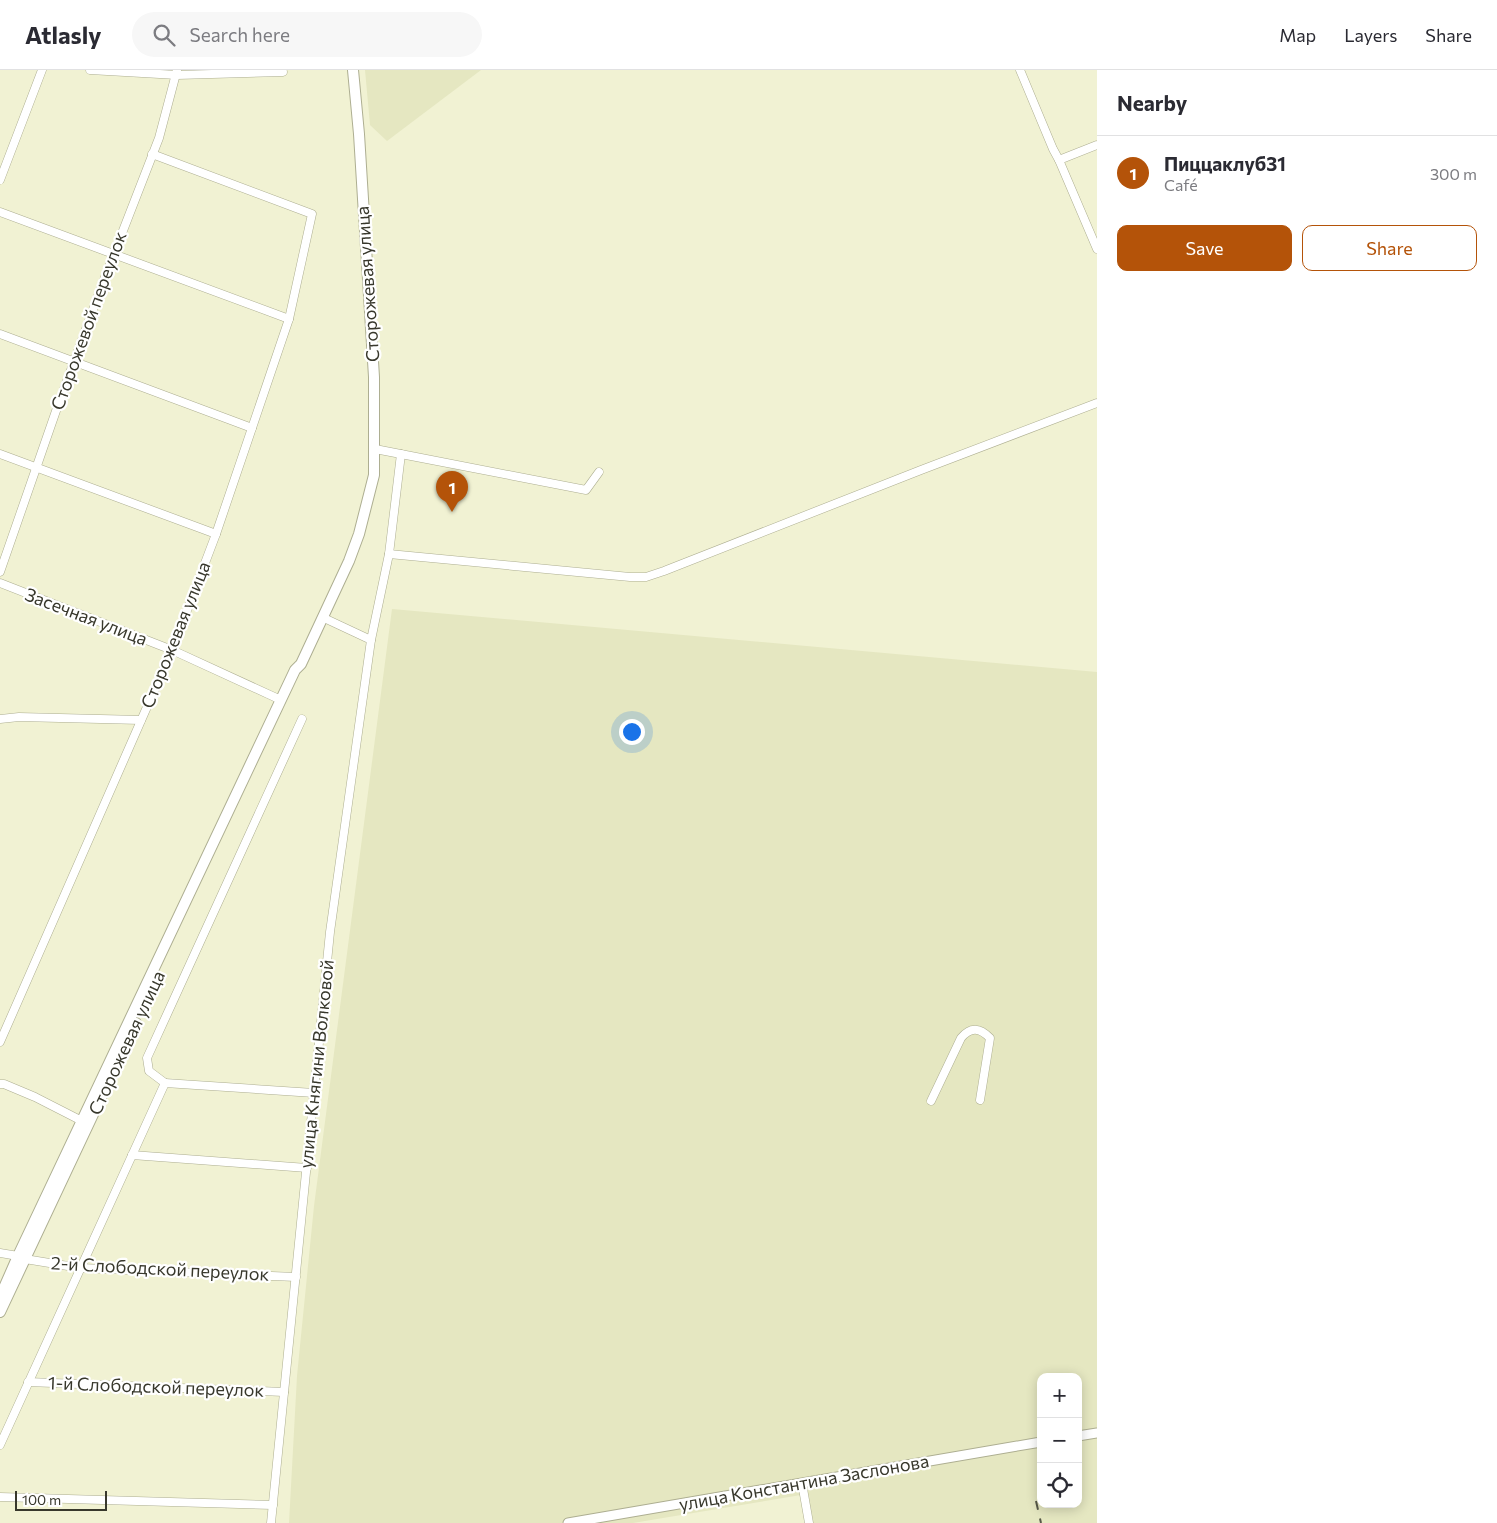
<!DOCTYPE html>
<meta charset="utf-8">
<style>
body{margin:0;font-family:Commissioner,sans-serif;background:#f7f7f7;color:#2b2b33}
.controls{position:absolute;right:15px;bottom:15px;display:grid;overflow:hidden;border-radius:10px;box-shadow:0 2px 12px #0003}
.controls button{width:45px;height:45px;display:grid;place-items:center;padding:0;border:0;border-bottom:1px solid #e1e1e2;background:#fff;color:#2b2b33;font:25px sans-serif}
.scale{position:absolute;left:15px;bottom:12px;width:92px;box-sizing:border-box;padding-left:5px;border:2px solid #38382c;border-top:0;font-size:14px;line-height:18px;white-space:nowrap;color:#38382c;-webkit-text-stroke:4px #fff;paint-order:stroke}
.you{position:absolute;left:631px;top:661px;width:18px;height:18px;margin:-12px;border:4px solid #fff;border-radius:50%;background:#1a73e8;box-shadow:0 0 0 8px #1a73e833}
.badge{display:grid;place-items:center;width:32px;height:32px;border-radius:50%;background:#b45309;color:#fff;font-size:16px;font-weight:700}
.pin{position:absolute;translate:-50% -41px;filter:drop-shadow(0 1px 2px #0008)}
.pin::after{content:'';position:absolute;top:26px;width:18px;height:15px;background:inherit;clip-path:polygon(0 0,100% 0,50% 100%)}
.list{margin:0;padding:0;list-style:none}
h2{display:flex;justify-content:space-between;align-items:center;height:65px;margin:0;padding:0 20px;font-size:21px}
h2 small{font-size:16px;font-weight:400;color:#7c7c81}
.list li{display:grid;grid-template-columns:32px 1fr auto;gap:15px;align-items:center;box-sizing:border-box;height:75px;padding:0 20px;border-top:1px solid #e1e1e2}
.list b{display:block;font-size:19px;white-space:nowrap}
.list p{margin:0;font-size:16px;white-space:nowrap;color:#7c7c81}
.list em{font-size:16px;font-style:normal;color:#7c7c81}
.actions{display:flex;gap:10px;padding:15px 20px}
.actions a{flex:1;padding:11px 0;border:1px solid #b45309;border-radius:10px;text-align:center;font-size:18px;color:#b45309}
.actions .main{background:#b45309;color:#fff}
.icon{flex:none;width:28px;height:28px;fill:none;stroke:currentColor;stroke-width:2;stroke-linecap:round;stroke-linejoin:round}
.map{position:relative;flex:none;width:1097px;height:1453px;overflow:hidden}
header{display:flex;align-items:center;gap:30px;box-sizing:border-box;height:70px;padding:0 25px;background:#fff;border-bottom:1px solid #e1e1e2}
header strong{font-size:24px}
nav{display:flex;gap:28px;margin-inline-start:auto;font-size:18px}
.search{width:350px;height:45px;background:#f7f7f7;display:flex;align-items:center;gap:12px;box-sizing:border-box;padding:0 18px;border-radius:28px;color:#7c7c81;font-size:19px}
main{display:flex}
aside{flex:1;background:#fff}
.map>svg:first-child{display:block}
.built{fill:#e5e7c1;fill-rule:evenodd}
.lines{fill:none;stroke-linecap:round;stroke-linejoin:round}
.minor-casing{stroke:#adae91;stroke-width:9}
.tertiary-casing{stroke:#adae91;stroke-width:11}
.secondary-casing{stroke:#adae91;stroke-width:12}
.minor{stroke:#fff;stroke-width:8}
.tertiary{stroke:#fff;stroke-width:9}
.secondary{stroke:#fff;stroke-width:10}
.rail{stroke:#575848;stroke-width:2;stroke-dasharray:9 9;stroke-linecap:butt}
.labels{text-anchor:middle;stroke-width:4.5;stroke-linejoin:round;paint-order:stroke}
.street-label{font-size:18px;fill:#38382c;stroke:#fff}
</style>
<header>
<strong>Atlasly</strong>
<div class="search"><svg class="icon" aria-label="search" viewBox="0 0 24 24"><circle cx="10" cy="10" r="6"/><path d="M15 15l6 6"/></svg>Search here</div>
<nav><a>Map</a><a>Layers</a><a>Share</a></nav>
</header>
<main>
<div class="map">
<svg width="1097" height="1453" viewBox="0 0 1097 1453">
<rect width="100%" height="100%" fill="#f1f2d3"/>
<!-- built -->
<g class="built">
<polygon points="365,0 481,0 387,71 370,55"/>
<path d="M392,539L1097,602V1453H806L801,1425L633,1453H289L297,1306L314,1136ZM1041,1307H1078V1434H1041Z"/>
</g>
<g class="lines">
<!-- minor casing -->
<g class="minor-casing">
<g id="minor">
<polyline points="90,0 177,5 283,2"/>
<polyline points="1020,0 1053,79 1059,90 1097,179"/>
<polyline points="1059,90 1097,75"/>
<polyline points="0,110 42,0"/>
<polyline points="0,142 289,249"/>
<polyline points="0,264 252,358"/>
<polyline points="375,379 586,420 599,402"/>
<polyline points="0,384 216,464"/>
<polyline points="389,484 630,507 646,507 664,501 921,400 1097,333"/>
<polyline points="0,502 57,338 105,207 159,68 177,0"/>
<polyline points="0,513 172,580 281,630"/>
<polyline points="324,548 371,570"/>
<polyline points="0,649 19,647 141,650"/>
<polyline points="0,972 172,580 216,464 289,249 312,144 152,84"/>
<polyline points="165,1013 149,1001 147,988 302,649"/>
<polyline points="165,1013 314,1023"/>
<polyline points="0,1014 4,1014 35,1027 82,1051"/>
<path d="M931,1031L961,968C971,956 980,958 990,968L980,1030"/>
<polyline points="132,1085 307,1098"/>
<polyline points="0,1183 18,1186"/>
<polyline points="25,1189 80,1198 296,1207"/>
<polyline points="28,1312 284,1322"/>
<polyline points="0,1375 165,1013"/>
<polyline points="802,1413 809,1453"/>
<polyline points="0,1427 273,1435"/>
<polyline points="271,1453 330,862 371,570 389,484 401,384"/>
</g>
</g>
<!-- tertiary casing -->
<g class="tertiary-casing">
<g id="tertiary">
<polyline points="1078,1366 1097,1363"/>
<polyline points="568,1453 1041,1372"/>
</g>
</g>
<!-- secondary casing -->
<g class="secondary-casing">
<g id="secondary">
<polyline points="0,1227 18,1186 295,600 301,594 349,491 359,464 374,405 374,307 359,64 353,0"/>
<polyline points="0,1242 136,953"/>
</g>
</g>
<!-- minor -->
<use href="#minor" class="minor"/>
<!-- tertiary -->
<use href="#tertiary" class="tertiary"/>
<!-- secondary -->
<use href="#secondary" class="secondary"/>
<!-- rail -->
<polyline class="rail" points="1036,1431 1041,1453"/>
</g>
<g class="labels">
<!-- street labels -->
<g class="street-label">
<text transform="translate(368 214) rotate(-94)" y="6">Сторожевая улица</text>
<text transform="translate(89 251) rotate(-70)" y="6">Сторожевой переулок</text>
<text transform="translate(86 547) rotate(21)" y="6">Засечная улица</text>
<text transform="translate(176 565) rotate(-68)" y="6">Сторожевая улица</text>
<text transform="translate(127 973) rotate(-65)" y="6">Сторожевая улица</text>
<text transform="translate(317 994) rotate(-84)" y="6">улица Княгини Волковой</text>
<text transform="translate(160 1199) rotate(3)" y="6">2-й Слободской переулок</text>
<text transform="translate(156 1317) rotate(2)" y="6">1-й Слободской переулок</text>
<text transform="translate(804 1413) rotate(-10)" y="6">улица Константина Заслонова</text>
</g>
</g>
</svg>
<div class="controls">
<button>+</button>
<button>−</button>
<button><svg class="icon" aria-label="locate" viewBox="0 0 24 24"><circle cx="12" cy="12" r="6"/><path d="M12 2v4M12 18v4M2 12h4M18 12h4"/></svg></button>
</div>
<div class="scale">100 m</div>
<div class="you"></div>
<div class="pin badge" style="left:452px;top:442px">1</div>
</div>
<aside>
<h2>Nearby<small></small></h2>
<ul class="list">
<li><span class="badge">1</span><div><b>Пиццаклуб31</b><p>Café</p></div><em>300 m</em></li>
</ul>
<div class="actions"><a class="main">Save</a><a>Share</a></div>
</aside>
</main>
